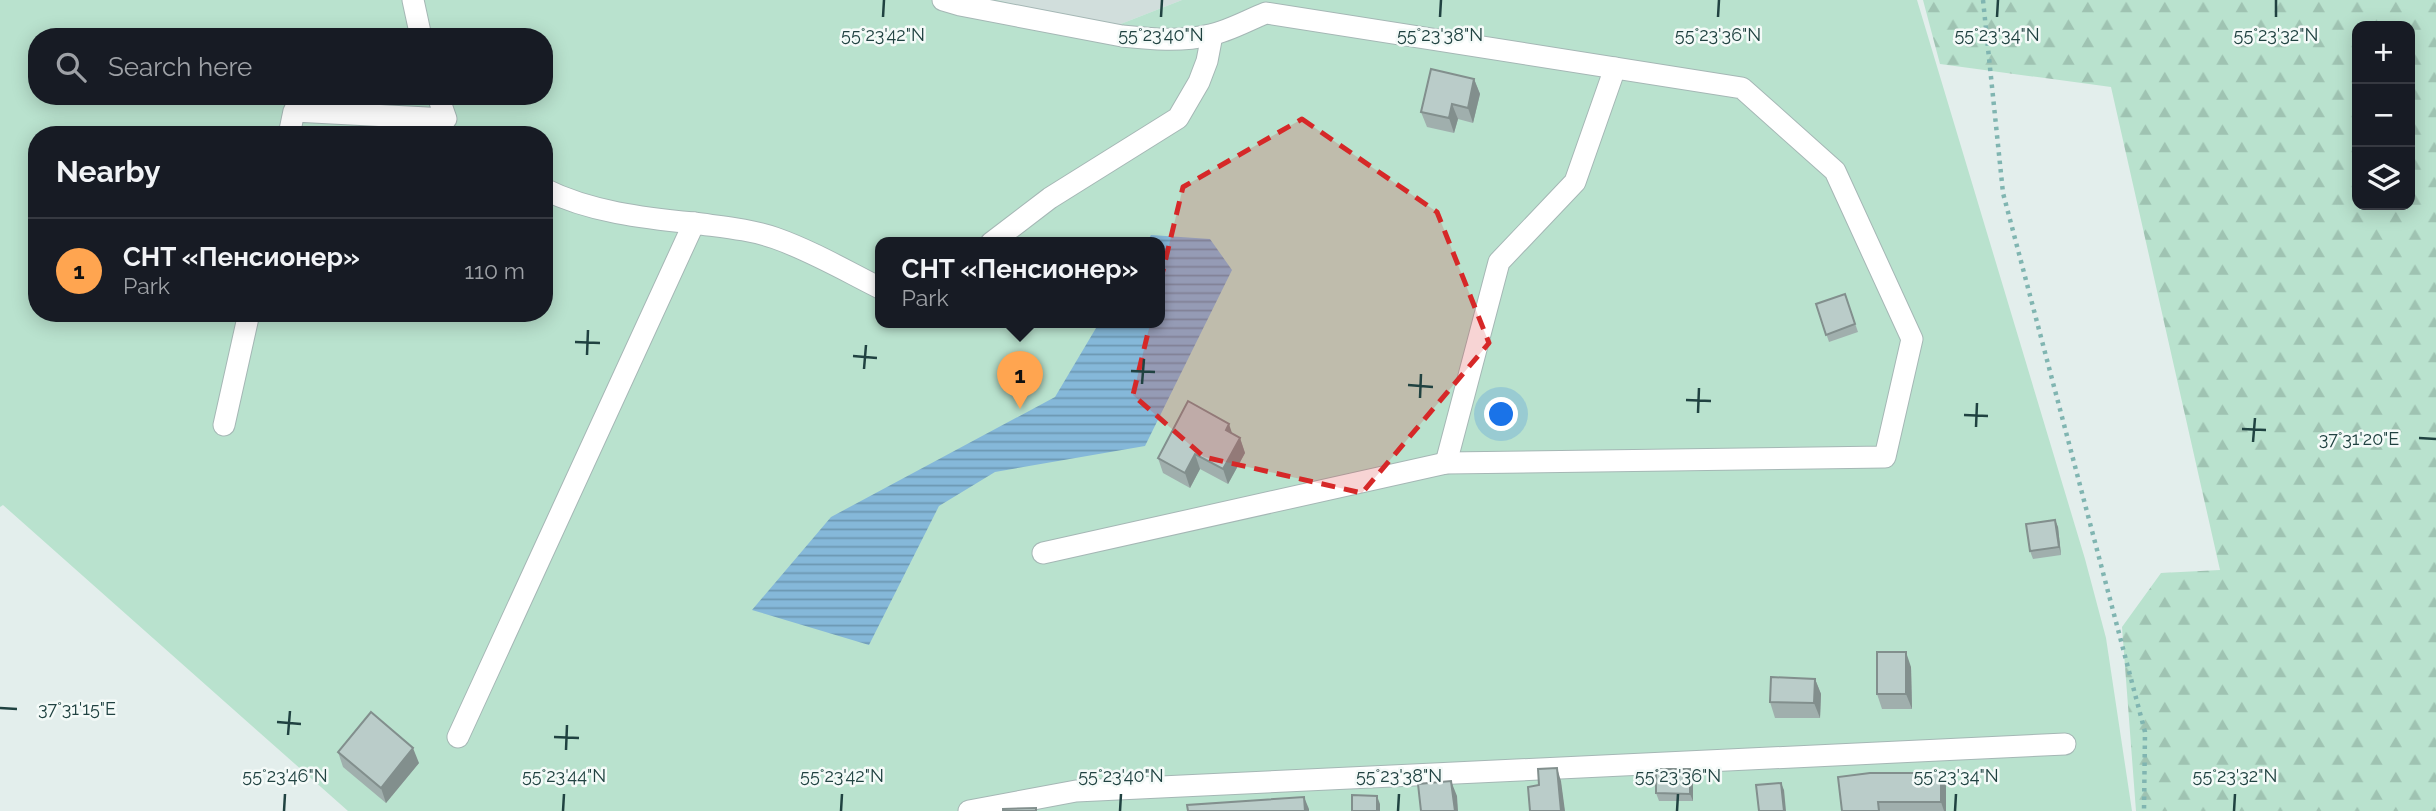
<!DOCTYPE html>
<meta charset="utf-8">
<style>
body{margin:0;font-family:Raleway,sans-serif;background:#242831;color:#f1f3f6}
.controls{position:absolute;right:21px;top:21px;display:grid;overflow:hidden;border-radius:14px;box-shadow:0 4px 18px #0003}
.controls button{width:63px;height:63px;display:grid;place-items:center;padding:0;border:0;border-bottom:2px solid #363941;background:#171b24;color:#f1f3f6;font:35px sans-serif}
.you{position:absolute;left:1502px;top:415px;width:24px;height:24px;margin:-18px;border:5px solid #fff;border-radius:50%;background:#1a73e8;box-shadow:0 0 0 10px #1a73e833}
.badge{display:grid;place-items:center;width:46px;height:46px;border-radius:50%;background:#ffa550;color:#111;font-size:23px;font-weight:700}
.pin{position:absolute;translate:-50% -58px;filter:drop-shadow(0 2px 4px #0008)}
.pin::after{content:'';position:absolute;top:37px;width:24px;height:21px;background:inherit;clip-path:polygon(0 0,100% 0,50% 100%)}
.popup{position:absolute;left:875px;top:237px;width:290px;height:91px;box-sizing:border-box;display:grid;place-content:center;border-radius:14px;background:#171b24;filter:drop-shadow(0 2px 5px #0005);font-size:23px;white-space:nowrap;color:#9ea1a6}
.popup b{font-size:26px;color:#f1f3f6}
.popup::after{content:'';position:absolute;left:50%;top:100%;margin-left:-14px;border:14px solid transparent;border-top-color:#171b24}
.list{margin:0;padding:0;list-style:none}
h2{display:flex;justify-content:space-between;align-items:center;height:91px;margin:0;padding:0 28px;font-size:30px}
h2 small{font-size:23px;font-weight:400;color:#9ea1a6}
.list li{display:grid;grid-template-columns:46px 1fr auto;gap:21px;align-items:center;box-sizing:border-box;height:105px;padding:0 28px;border-top:2px solid #363941}
.list b{display:block;font-size:26px;white-space:nowrap}
.list p{margin:0;font-size:23px;white-space:nowrap;color:#9ea1a6}
.list em{font-size:23px;font-style:normal;color:#9ea1a6}
.icon{flex:none;width:38px;height:38px;fill:none;stroke:currentColor;stroke-width:2;stroke-linecap:round;stroke-linejoin:round}
.map{position:relative;flex:none;width:2436px;height:811px;overflow:hidden}
.search{position:absolute;background:#171b24;box-shadow:0 4px 18px #0003;left:28px;top:28px;width:525px;height:77px;display:flex;align-items:center;gap:18px;box-sizing:border-box;padding:0 24px;border-radius:28px;color:#9ea1a6;font-size:26px}
.panel{position:absolute;background:#171b24;box-shadow:0 4px 18px #0003;left:28px;top:126px;width:525px;height:196px;border-radius:28px}
.map>svg:first-child{display:block}
.built{fill:#d1dedc}
.forest{fill:url(#forest-firs);fill-rule:evenodd}
.garden{fill:#b9e2ce;fill-rule:evenodd}
.water{fill:url(#water-rules)}
.lines{fill:none;stroke-linecap:round;stroke-linejoin:round}
.minor-casing{stroke:#a5b7b5;stroke-width:23}
.path{stroke:#80b5b1;stroke-width:4.5;stroke-dasharray:3.5 5;stroke-linecap:butt}
.minor{stroke:#fff;stroke-width:21}
.wall{fill:#a0afad}
.shaded-wall{fill:#828f8d}
.building{fill:#baccc9;stroke:#828f8d;stroke-width:2}
.marked{fill:#d62828;fill-opacity:0.2;stroke:#d62828;stroke-width:5;stroke-dasharray:14 9;stroke-linejoin:round}
.ticks{fill:none;stroke:#204241;stroke-width:2.5}
.ticks-label{font-size:18px;text-anchor:middle;fill:#204241;stroke:#f4faf8;stroke-width:5;stroke-linejoin:round;paint-order:stroke}
</style>
<div class="map">
<svg width="2436" height="811" viewBox="0 0 2436 811">
<defs>
<pattern id="forest-firs" width="22" height="20" patternUnits="userSpaceOnUse" patternTransform="scale(1.75)"><rect width="22" height="20" fill="#b9e2ce"/><path d="M5 1l3.5 6h-7zM16 11l3.5 6h-7z" fill="#9fc3b2"/></pattern>
<pattern id="water-rules" width="6" height="5" patternUnits="userSpaceOnUse" patternTransform="scale(1.75)"><rect width="6" height="5" fill="#85b8d9"/><path d="M0 2.5h6" fill="none" stroke="#6c97b2"/></pattern>
</defs>
<rect width="100%" height="100%" fill="#e3eeec"/>
<!-- built -->
<polygon class="built" points="997,0 1182,0 1113,27"/>
<!-- forest -->
<path class="forest" d="M1923,0H2436V811H2136L2122,627L2161,573L2220,570L2111,87L1940,64ZM2357,26H2410V205H2357Z"/>
<!-- garden -->
<path class="garden" d="M0,0H997L1113,27L1182,0H1917L2085,559L2106,638L2132,811H348L3,505L0,507ZM37,37H544V96H37ZM37,135H544V313H37ZM880,243H1160V323H880Z"/>
<!-- water -->
<polygon class="water" points="1151,235 1210,239 1232,270 1145,446 995,472 939,506 869,645 752,610 831,517 1055,397 1099,323 1160,323 1160,243 1146,243"/>
<g class="lines">
<!-- minor casing -->
<g class="minor-casing">
<g id="minor">
<polyline points="413,0 421,37"/>
<path d="M943,0L960,5L1122,36C1151,39 1181,42 1210,35C1229,31 1248,20 1266,13L1742,88L1835,171L1912,339L1885,457L1446,463L1043,553"/>
<polyline points="289,135 294,111 446,119 438,96"/>
<path d="M544,189C590,212 643,218 694,223"/>
<polyline points="991,243 1050,198 1178,118 1199,82 1207,61 1212,35"/>
<polyline points="224,425 249,313"/>
<polyline points="1446,463 1499,262 1575,182 1615,68"/>
<path d="M458,737L694,223C722,227 749,229 775,238C812,251 846,271 880,288"/>
<polyline points="969,811 1076,791 2065,744"/>
</g>
</g>
<!-- path -->
<polyline class="path" points="1983,0 2003,193 2145,732 2144,811"/>
<!-- minor -->
<use href="#minor" class="minor"/>
</g>
<!-- wall -->
<g class="wall">
<polygon points="1474,79 1480,94 1473,123 1458,119 1454,133 1427,127 1421,112"/>
<polygon points="1845,294 1858,332 1829,342 1816,304"/>
<polygon points="1233,434 1240,438 1245,453 1228,484 1200,469 1190,488 1163,473 1158,458"/>
<polygon points="2055,520 2058,527 2061,555 2033,559 2030,551"/>
<polygon points="1911,667 1912,709 1882,709 1877,694"/>
<polygon points="1815,679 1821,694 1820,718 1775,718 1770,702"/>
<polygon points="338,752 419,763 386,803 343,767"/>
<polygon points="1690,769 1693,776 1693,801 1659,801 1656,793"/>
<polygon points="1946,786 1946,811 1842,811"/>
</g>
<!-- shaded-wall -->
<g class="shaded-wall">
<polygon points="1474,79 1480,94 1473,123 1468,108"/>
<polygon points="1452,104 1458,119 1454,133 1449,118"/>
<polygon points="1229,424 1234,439 1226,430"/>
<polygon points="1240,438 1245,453 1228,484 1223,469"/>
<polygon points="1195,454 1200,469 1190,488 1185,473"/>
<polygon points="2055,520 2058,527 2061,555 2059,547"/>
<polygon points="1906,652 1911,667 1912,709 1906,694"/>
<polygon points="1815,679 1821,694 1820,718 1814,703"/>
<polygon points="413,748 419,763 386,803 381,788"/>
<polygon points="1557,768 1561,781 1565,811 1561,811"/>
<polygon points="1690,769 1693,776 1693,801 1690,794"/>
<polygon points="1941,773 1946,786 1946,811 1944,811 1941,802"/>
<polygon points="1451,781 1457,796 1458,811 1455,811"/>
<polygon points="1781,783 1784,790 1786,811 1784,811"/>
<polygon points="1377,796 1380,804 1380,811 1377,811"/>
<polygon points="1304,797 1309,809 1309,811 1305,811"/>
</g>
<!-- building -->
<g class="building">
<polygon points="1431,69 1474,79 1468,108 1452,104 1449,118 1421,112"/>
<polygon points="1845,294 1855,324 1826,335 1816,304"/>
<polygon points="1188,401 1229,424 1226,430 1240,438 1223,469 1195,454 1185,473 1158,458"/>
<polygon points="2055,520 2059,547 2030,551 2026,524"/>
<rect x="1877" y="652" width="29" height="42"/>
<polygon points="1771,677 1815,679 1814,703 1770,702"/>
<polygon points="371,712 413,748 381,788 338,752"/>
<polygon points="1557,768 1561,811 1530,811 1528,787 1539,785 1538,769"/>
<polygon points="1656,769 1690,769 1690,794 1656,793"/>
<polygon points="1870,773 1941,773 1941,802 1878,802 1879,811 1842,811 1838,777"/>
<polygon points="1451,781 1455,811 1421,811 1418,784"/>
<polygon points="1781,783 1784,811 1759,811 1756,785"/>
<polygon points="1352,795 1377,796 1377,811 1352,811"/>
<polygon points="1304,797 1305,811 1188,811 1187,805"/>
<polygon points="1036,808 1036,811 1003,811 1003,809"/>
</g>
<!-- marked area -->
<path class="marked" d="M1302,119L1437,212L1489,343L1362,493L1204,457L1133,395L1183,187Z"/>
<!-- ticks -->
<path class="ticks" d="M883,17L884,0M1161,17L1162,0M1440,17L1441,0M1718,17L1719,0M1997,17L1998,0M2276,17V0M575,342L600,343M587,355L588,330M853,356L877,358M864,369L866,345M1131,371L1155,372M1142,384L1144,359M1408,385L1433,387M1420,398L1421,374M1686,400L1711,401M1698,413L1699,388M1964,415L1988,416M1976,427L1977,403M2242,429L2266,430M2419,438L2436,439M2253,442L2255,418M0,708L17,709M277,722L301,724M288,735L290,711M554,737L579,738M566,750L567,725M284,811L285,794M563,811L564,794M841,811L842,794M1120,811L1121,794M1398,811L1399,794M1677,811L1678,794M1955,811L1956,794M2234,811L2235,794"/>
<g class="ticks-label">
<text x="883" y="41">55°23'42"N</text>
<text x="1161" y="41">55°23'40"N</text>
<text x="1440" y="41">55°23'38"N</text>
<text x="1718" y="41">55°23'36"N</text>
<text x="1997" y="41">55°23'34"N</text>
<text x="2276" y="41">55°23'32"N</text>
<text x="2359" y="445">37°31'20"E</text>
<text x="77" y="715">37°31'15"E</text>
<text x="285" y="782">55°23'46"N</text>
<text x="564" y="782">55°23'44"N</text>
<text x="842" y="782">55°23'42"N</text>
<text x="1121" y="782">55°23'40"N</text>
<text x="1399" y="782">55°23'38"N</text>
<text x="1678" y="782">55°23'36"N</text>
<text x="1956" y="782">55°23'34"N</text>
<text x="2235" y="782">55°23'32"N</text>
</g>
</svg>
<div class="controls">
<button>+</button>
<button>−</button>
<button><svg class="icon" aria-label="layers" viewBox="0 0 24 24"><path d="M12 4l9 5-9 5-9-5zM3 14l9 5 9-5"/></svg></button>
</div>
<div class="you"></div>
<div class="pin badge" style="left:1020px;top:409px">1</div>
<div class="popup"><b>СНТ «Пенсионер»</b>Park</div>
<div class="search"><svg class="icon" aria-label="search" viewBox="0 0 24 24"><circle cx="10" cy="10" r="6"/><path d="M15 15l6 6"/></svg>Search here</div>
<section class="panel">
<h2>Nearby<small></small></h2>
<ul class="list">
<li><span class="badge">1</span><div><b>СНТ «Пенсионер»</b><p>Park</p></div><em>110 m</em></li>
</ul>
</section>
</div>
